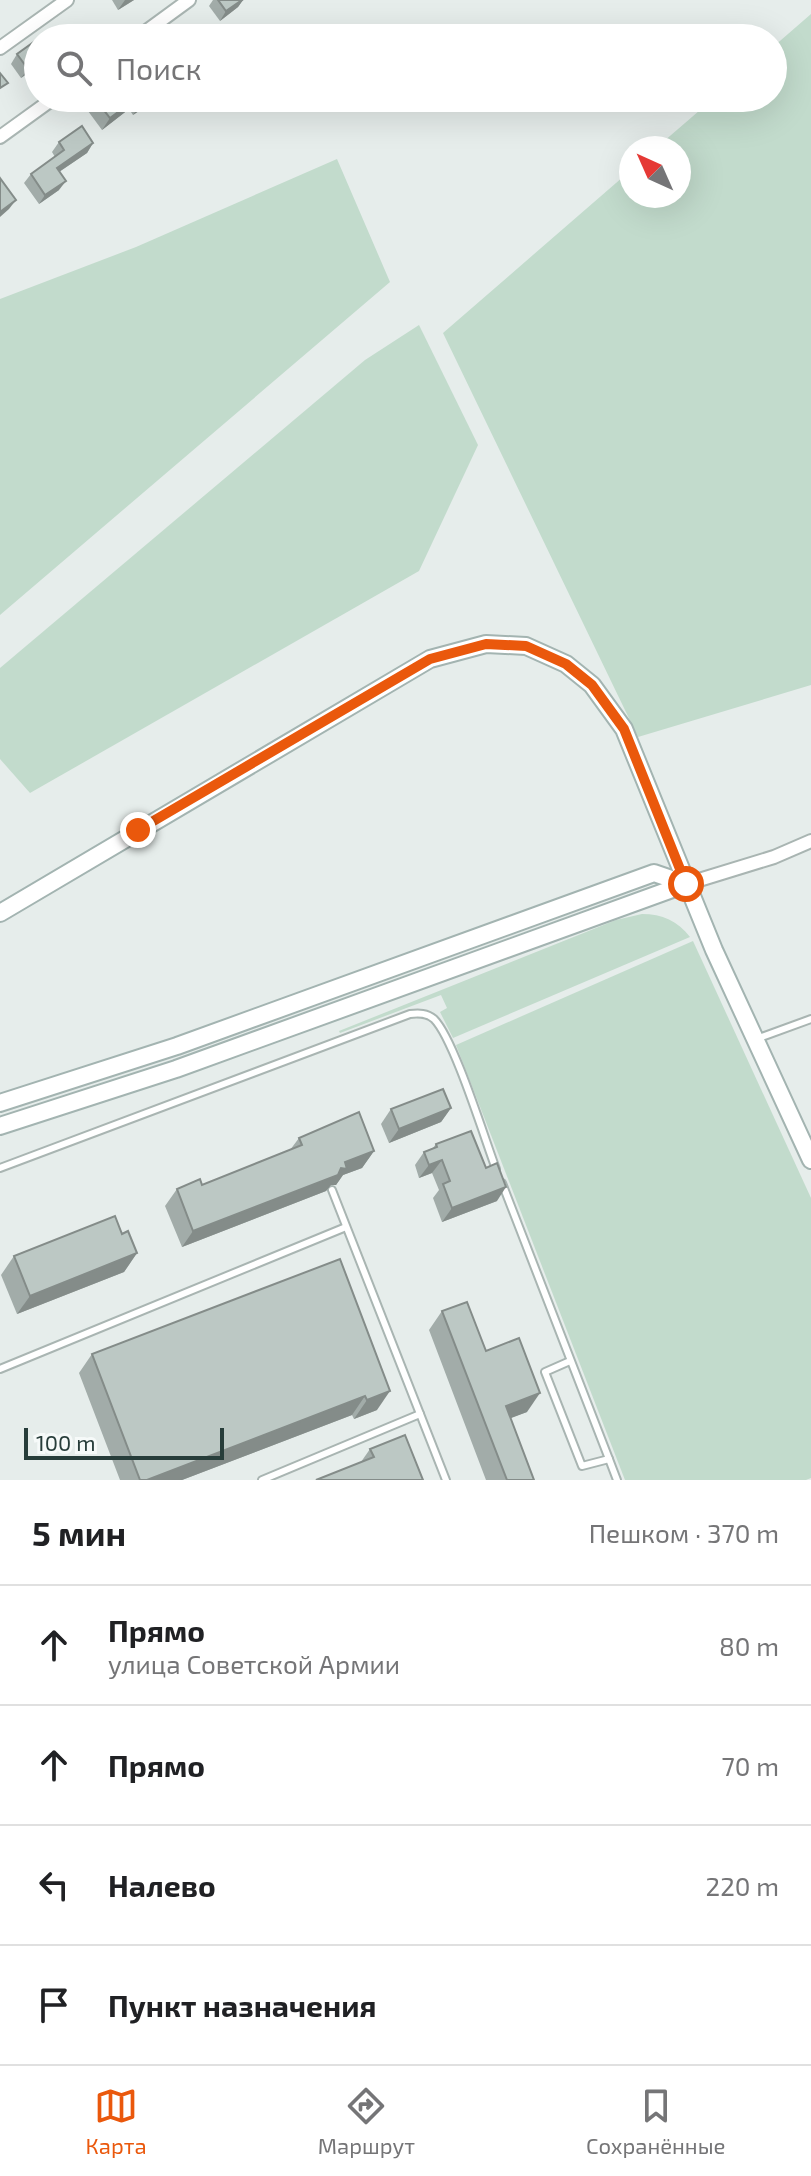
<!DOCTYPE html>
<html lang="ru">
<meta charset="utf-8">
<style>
body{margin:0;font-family:"Exo 2",sans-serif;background:#f6f6f6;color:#202124}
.compass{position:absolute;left:619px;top:136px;width:72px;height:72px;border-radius:50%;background:#fff;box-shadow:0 8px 32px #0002;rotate:315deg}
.scale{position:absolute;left:24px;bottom:20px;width:200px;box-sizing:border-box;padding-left:8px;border:4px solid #273d3a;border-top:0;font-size:22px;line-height:28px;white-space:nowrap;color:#273d3a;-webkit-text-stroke:6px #f6faf9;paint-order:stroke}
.stop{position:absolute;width:24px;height:24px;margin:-18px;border:6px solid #ea580c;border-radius:50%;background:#fff}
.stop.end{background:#ea580c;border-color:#fff;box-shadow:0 2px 8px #0008}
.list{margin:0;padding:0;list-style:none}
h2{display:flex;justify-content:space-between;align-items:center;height:104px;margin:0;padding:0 32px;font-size:34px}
h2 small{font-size:26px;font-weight:400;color:#757577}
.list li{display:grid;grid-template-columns:52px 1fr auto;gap:24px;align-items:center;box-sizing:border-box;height:120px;padding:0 32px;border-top:2px solid #e0e0e0}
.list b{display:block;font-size:30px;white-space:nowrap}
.list p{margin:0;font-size:26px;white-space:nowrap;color:#757577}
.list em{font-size:26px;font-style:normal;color:#757577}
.icon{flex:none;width:44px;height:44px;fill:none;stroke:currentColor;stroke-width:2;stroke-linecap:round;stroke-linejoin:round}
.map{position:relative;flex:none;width:811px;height:1480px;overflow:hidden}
.search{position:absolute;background:#fff;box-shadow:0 8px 32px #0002;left:24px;right:24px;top:24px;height:88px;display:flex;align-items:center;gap:20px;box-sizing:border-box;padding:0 28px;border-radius:44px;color:#757577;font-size:30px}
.sheet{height:584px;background:#fff}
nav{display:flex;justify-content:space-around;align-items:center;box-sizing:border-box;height:112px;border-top:2px solid #e0e0e0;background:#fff;font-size:22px;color:#757577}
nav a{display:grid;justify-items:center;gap:4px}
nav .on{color:#ea580c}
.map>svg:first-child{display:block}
.green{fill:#c2dbcc}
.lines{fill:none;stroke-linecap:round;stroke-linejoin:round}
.lane-casing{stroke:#a9b5b2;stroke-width:10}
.street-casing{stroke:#a9b5b2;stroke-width:16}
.secondary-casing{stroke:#a3b4b1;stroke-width:20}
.lane{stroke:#fff;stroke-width:6}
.street{stroke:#fff;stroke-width:12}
.secondary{stroke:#fff;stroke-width:16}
.wall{fill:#a2aca9}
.shaded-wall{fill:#848c89}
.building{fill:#bcc8c4;stroke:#848c89;stroke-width:2}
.route{stroke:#ea580c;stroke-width:10}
</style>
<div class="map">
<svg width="811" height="1480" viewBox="0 0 811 1480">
<rect width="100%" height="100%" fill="#e6edeb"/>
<!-- green -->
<g class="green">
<polygon points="811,14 811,685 638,737 443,333 631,170 631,196 679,196 679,148 656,148 714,98 773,98 773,47"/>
<polygon points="337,159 390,282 0,615 0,299 136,247"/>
<polygon points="419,325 478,445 419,571 30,793 0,759 0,668 365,360"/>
<path d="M642,914C662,914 678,921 690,937L453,1038L440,1012L447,1008L441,995L340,1033L339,1031L616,920Z"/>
<polygon points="693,941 811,1198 811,1478 806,1480 625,1480 456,1045"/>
</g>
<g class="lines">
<!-- lane casing -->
<g class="lane-casing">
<g id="lane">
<polyline points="756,1039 811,1019"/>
<path d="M0,1168L410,1014C419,1013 427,1013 434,1019C454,1039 484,1137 496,1169"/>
<polyline points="502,1183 609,1459"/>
<polyline points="332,1190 446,1480"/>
<polyline points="570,1361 545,1372 582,1466 609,1459 617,1480"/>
<polyline points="0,1369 346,1227"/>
<polyline points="262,1480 420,1414"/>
</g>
</g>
<!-- street casing -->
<g class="street-casing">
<g id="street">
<polyline points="137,38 189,0"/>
<polyline points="0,48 67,0"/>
<polyline points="0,137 54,98"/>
<polyline points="686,884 774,857 811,841"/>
</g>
</g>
<!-- secondary casing -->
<g class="secondary-casing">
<g id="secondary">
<polyline points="0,913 430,659 486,644 526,646 566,664 592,685 624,729 714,950 811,1160"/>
<polyline points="0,1103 177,1046 654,873 686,884"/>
<polyline points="0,1126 176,1069 686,884"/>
</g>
</g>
<!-- lane -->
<use href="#lane" class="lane"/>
<!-- street -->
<use href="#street" class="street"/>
<!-- secondary -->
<use href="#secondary" class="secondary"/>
</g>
<!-- wall -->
<g class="wall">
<polygon points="112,0 134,0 118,10"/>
<polygon points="213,0 243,0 238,7 220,21 209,6"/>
<polygon points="38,39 38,66 21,78 11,64 17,54"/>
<polygon points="99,98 158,98 133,115 129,109 102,130 88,111"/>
<polygon points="59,142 93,143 87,153 59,172 59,190 39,204 24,183 31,174 55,157 52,152"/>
<polygon points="451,1108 441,1122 389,1143 381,1124 391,1109"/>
<polygon points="299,1138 374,1151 362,1168 343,1175 336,1185 331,1185 326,1191 182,1247 165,1206 177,1189 202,1185 290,1150"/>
<polygon points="436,1144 497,1201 442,1222 433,1198 439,1190 432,1173 419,1178 415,1165 424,1152 433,1148"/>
<polygon points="122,1234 137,1253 124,1272 17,1314 1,1275 14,1256"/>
<polygon points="340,1259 377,1410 354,1419 352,1415 182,1480 120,1480 79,1373 92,1354"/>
<polygon points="442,1311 486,1351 527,1412 510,1418 534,1480 486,1480 429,1330"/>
<polygon points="370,1449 423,1480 361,1462"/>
</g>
<!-- shaded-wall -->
<g class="shaded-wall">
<polygon points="125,0 134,0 118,10"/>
<polygon points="242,0 243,0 238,7 220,21 226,11"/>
<polygon points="38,61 38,66 21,78 28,69"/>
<polygon points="137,98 129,109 102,130 110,118"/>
<polygon points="150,98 158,98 133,115 141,104"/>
<polygon points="93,143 87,153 50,178 57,168"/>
<polygon points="66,181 59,190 39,204 45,195"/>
<polygon points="16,200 9,209 0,217 0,212"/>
<polygon points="451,1108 441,1122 389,1143 399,1129"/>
<polygon points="374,1151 362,1168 343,1175 336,1185 331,1185 326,1191 182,1247 193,1231 345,1162"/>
<polygon points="442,1160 432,1173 419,1178 429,1165"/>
<polygon points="506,1187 497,1201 442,1222 452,1208"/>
<polygon points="137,1253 124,1272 17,1314 30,1296"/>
<polygon points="390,1391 377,1410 354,1419 367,1400"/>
<polygon points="540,1393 527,1412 493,1425 506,1406"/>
<polygon points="365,1396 352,1415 182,1480 147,1480"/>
</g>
<!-- building -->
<g class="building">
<polygon points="218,0 242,0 226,11"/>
<polygon points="38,39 38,61 28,69 17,54"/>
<polygon points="0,73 8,83 0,88"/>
<polygon points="99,98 137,98 110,118 96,100"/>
<polygon points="137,98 150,98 141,104"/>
<polygon points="82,126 93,143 57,168 66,181 45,195 31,174 64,150 59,142"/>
<polygon points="0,178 16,200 0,212"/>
<polygon points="443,1089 451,1108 399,1129 391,1109"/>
<polygon points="359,1112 374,1151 345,1162 347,1169 341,1168 338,1175 193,1231 177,1189 200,1179 202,1185 302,1145 299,1138"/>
<polygon points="471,1131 486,1168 497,1163 506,1187 452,1208 443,1184 450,1181 442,1160 429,1165 424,1152 437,1147 436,1144"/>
<polygon points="115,1216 122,1234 128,1231 137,1253 30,1296 14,1256"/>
<polygon points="340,1259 390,1391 367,1400 365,1396 147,1480 140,1480 92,1354"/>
<polygon points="467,1302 486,1351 519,1338 540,1393 506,1406 534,1480 507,1480 442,1311"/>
<polygon points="405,1435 423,1480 316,1480 374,1457 370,1449"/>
</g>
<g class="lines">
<!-- route -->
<polyline class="route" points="138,830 430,659 486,644 526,646 566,664 592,685 624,729 686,884"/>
</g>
</svg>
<svg class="compass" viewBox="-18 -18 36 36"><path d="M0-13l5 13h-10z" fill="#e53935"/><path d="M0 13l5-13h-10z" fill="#757577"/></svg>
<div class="scale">100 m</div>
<div class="stop" style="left:686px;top:884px"></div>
<div class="stop end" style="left:138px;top:830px"></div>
<div class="search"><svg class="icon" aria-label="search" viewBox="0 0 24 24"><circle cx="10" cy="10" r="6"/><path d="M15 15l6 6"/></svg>Поиск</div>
</div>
<section class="sheet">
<h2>5 мин<small>Пешком · 370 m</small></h2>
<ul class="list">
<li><svg class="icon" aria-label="ahead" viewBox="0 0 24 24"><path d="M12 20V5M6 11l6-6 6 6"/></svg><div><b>Прямо</b><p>улица Советской Армии</p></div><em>80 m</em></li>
<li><svg class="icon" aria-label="ahead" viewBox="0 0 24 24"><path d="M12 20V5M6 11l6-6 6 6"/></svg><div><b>Прямо</b></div><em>70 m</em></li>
<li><svg class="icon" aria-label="left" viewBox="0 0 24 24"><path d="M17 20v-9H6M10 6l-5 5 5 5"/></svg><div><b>Налево</b></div><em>220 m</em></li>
<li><svg class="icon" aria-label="arrive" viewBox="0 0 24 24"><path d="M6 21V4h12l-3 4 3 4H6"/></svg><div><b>Пункт назначения</b></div></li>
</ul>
</section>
<nav>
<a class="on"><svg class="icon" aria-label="map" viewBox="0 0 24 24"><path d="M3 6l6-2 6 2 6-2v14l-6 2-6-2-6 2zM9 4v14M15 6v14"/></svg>Карта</a>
<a><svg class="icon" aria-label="directions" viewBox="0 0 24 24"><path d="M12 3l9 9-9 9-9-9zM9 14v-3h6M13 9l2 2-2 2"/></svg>Маршрут</a>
<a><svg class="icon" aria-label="saved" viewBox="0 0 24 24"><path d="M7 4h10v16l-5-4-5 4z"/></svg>Сохранённые</a>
</nav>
